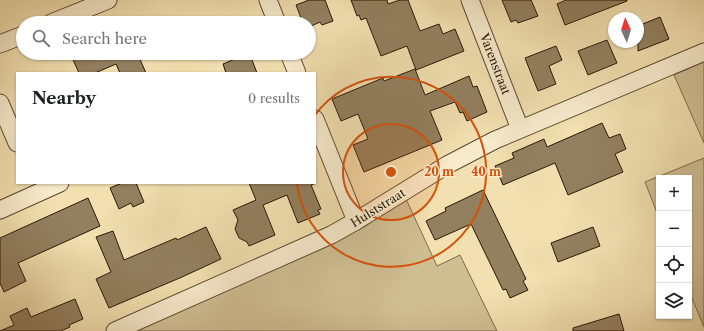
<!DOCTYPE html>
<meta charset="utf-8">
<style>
body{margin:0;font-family:"Libre Caslon Text",serif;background:#f2f2f2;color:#202124}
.controls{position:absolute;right:12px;bottom:12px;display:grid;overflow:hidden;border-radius:0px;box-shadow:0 1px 3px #0004}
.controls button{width:36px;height:36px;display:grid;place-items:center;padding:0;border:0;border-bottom:1px solid #e0e0e0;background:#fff;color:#202124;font:20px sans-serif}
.compass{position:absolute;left:608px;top:12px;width:36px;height:36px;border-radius:50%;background:#fff;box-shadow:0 1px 3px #0004;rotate:356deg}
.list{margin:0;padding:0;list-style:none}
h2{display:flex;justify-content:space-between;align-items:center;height:52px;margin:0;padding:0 16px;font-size:17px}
h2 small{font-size:13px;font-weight:400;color:#757577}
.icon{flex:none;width:22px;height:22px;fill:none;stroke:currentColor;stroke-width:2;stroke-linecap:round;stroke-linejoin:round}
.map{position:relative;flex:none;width:704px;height:331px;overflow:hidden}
.search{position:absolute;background:#fff;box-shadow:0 1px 3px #0004;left:16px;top:16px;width:300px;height:44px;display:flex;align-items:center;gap:10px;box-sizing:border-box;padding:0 14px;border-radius:22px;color:#757577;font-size:15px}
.panel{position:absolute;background:#fff;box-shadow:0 1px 3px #0004;left:16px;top:72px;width:300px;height:112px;border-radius:0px}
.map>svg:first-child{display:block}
.green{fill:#d0be93;stroke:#7e6a4d}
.building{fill:#92805f;stroke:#2b1707}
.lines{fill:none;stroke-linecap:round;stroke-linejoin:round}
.minor-casing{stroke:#5d4931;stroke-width:19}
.minor{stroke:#f7ebcc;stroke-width:17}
.ring{fill:none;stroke:#d5520c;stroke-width:2}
.labels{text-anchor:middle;stroke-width:3;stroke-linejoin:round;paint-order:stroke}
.street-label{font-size:12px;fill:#2b1707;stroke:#f7ebcc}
.centre{fill:#d5520c;stroke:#f7ebcc;stroke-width:2}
.ring-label{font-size:12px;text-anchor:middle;font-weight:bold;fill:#d5520c;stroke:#f7ebcc;stroke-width:3;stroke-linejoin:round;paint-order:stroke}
</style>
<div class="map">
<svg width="704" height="331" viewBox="0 0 704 331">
<rect width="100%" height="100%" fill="#f2e0b0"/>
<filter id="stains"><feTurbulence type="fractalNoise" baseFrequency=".005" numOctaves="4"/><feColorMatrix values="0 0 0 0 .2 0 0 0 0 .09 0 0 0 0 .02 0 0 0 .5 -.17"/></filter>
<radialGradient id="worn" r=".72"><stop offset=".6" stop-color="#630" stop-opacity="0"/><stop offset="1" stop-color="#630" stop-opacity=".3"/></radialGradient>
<!-- green -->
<g class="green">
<polygon points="704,62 704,143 674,75"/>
<polygon points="704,158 704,327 689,291 689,178 659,178 659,218 645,182"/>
<polygon points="406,199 437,266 460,255 497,331 131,331 364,227"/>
</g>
<!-- building -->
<g class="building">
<polygon points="309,0 325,0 333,21 322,25 320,22 309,27 309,23 303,23 296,5"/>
<polygon points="351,0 387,0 388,4 400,0 408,0 420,31 439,24 443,34 455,29 464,51 416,70 407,46 381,56 366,18 361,20 359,15 357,16"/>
<polygon points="502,0 531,0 538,16 518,23 516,20 511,22"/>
<polygon points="566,0 627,0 627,1 565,25 557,4"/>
<polygon points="660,17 669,39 638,51 638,26"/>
<polygon points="607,40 617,63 588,75 578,51"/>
<polygon points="556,46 562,60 549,66 556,84 538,91 525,58"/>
<polygon points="70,53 142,53 138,55 146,73 120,73 116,64 95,73 79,73"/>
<polygon points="242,56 252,60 257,73 226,73 223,64"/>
<polygon points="415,69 425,95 469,76 473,87 477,86 487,112 467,121 463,112 460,113 455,102 430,111 442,140 364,172 353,145 368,139 358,114 341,121 332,99 383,78 384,81"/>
<polygon points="602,123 609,138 620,134 626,149 615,154 623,172 568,195 555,163 503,185 495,166 514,158 512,153 544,139 547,147"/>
<polygon points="122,183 136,183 144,202 133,207 131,203 119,209 110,188"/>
<polygon points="249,183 316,183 311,185 321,209 318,210 320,214 298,223 287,195 263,205 275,235 249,246 247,242 239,238 235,229 238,220 233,210 256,200"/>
<polygon points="483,190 526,279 523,281 528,290 510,298 506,289 503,290 471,224 435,240 426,221 446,211 445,208"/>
<polygon points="88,198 100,226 18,263 26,281 4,292 0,283 0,238"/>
<polygon points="206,227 221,259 182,277 109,308 96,279 111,272 96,237 113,231 124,260 176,238 177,240"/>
<polygon points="593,227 600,246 558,262 551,243"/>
<polygon points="75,299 83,319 69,325 70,327 61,331 0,331 14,325 10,316 27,308 31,317"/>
<polygon points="619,314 624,331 573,331 573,328"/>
</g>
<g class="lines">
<!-- minor casing -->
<g class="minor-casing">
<g id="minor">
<polyline points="268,0 277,23"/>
<polyline points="470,0 520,129"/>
<polyline points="51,23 108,0"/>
<polyline points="0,44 23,35"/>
<polyline points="289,53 297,73"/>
<polyline points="0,103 17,143"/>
<polyline points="315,119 356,221"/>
<polyline points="0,210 60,183"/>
<polyline points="115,331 331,235 356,221 447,165 495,140 704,52"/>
</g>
</g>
<!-- minor -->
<use href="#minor" class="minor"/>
</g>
<!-- distance rings -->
<circle cx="391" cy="172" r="48" fill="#d5520c" fill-opacity=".12"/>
<g class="ring">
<circle cx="391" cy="172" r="48"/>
<path d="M315 115A95 95 0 1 1 297 184"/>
</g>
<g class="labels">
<!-- street labels -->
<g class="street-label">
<text transform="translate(495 64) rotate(69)" y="4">Varenstraat</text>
<text transform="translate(378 208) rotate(-32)" y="4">Hulststraat</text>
</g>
</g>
<circle cx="391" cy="172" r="6" class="centre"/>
<g class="ring-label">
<text x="439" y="176">20 m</text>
<text x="486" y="176">40 m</text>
</g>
<rect width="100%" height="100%" filter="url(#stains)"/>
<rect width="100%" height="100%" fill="url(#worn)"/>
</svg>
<div class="controls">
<button>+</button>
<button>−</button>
<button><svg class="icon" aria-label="locate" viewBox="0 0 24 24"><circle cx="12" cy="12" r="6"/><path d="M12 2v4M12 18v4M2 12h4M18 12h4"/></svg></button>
<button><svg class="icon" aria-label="layers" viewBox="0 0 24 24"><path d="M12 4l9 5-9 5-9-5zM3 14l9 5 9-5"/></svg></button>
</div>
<svg class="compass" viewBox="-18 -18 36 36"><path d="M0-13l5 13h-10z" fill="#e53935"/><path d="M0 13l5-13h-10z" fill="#757577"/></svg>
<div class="search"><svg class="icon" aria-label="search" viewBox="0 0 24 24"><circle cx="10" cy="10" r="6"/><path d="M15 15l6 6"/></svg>Search here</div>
<section class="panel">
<h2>Nearby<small>0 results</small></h2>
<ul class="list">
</ul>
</section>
</div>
